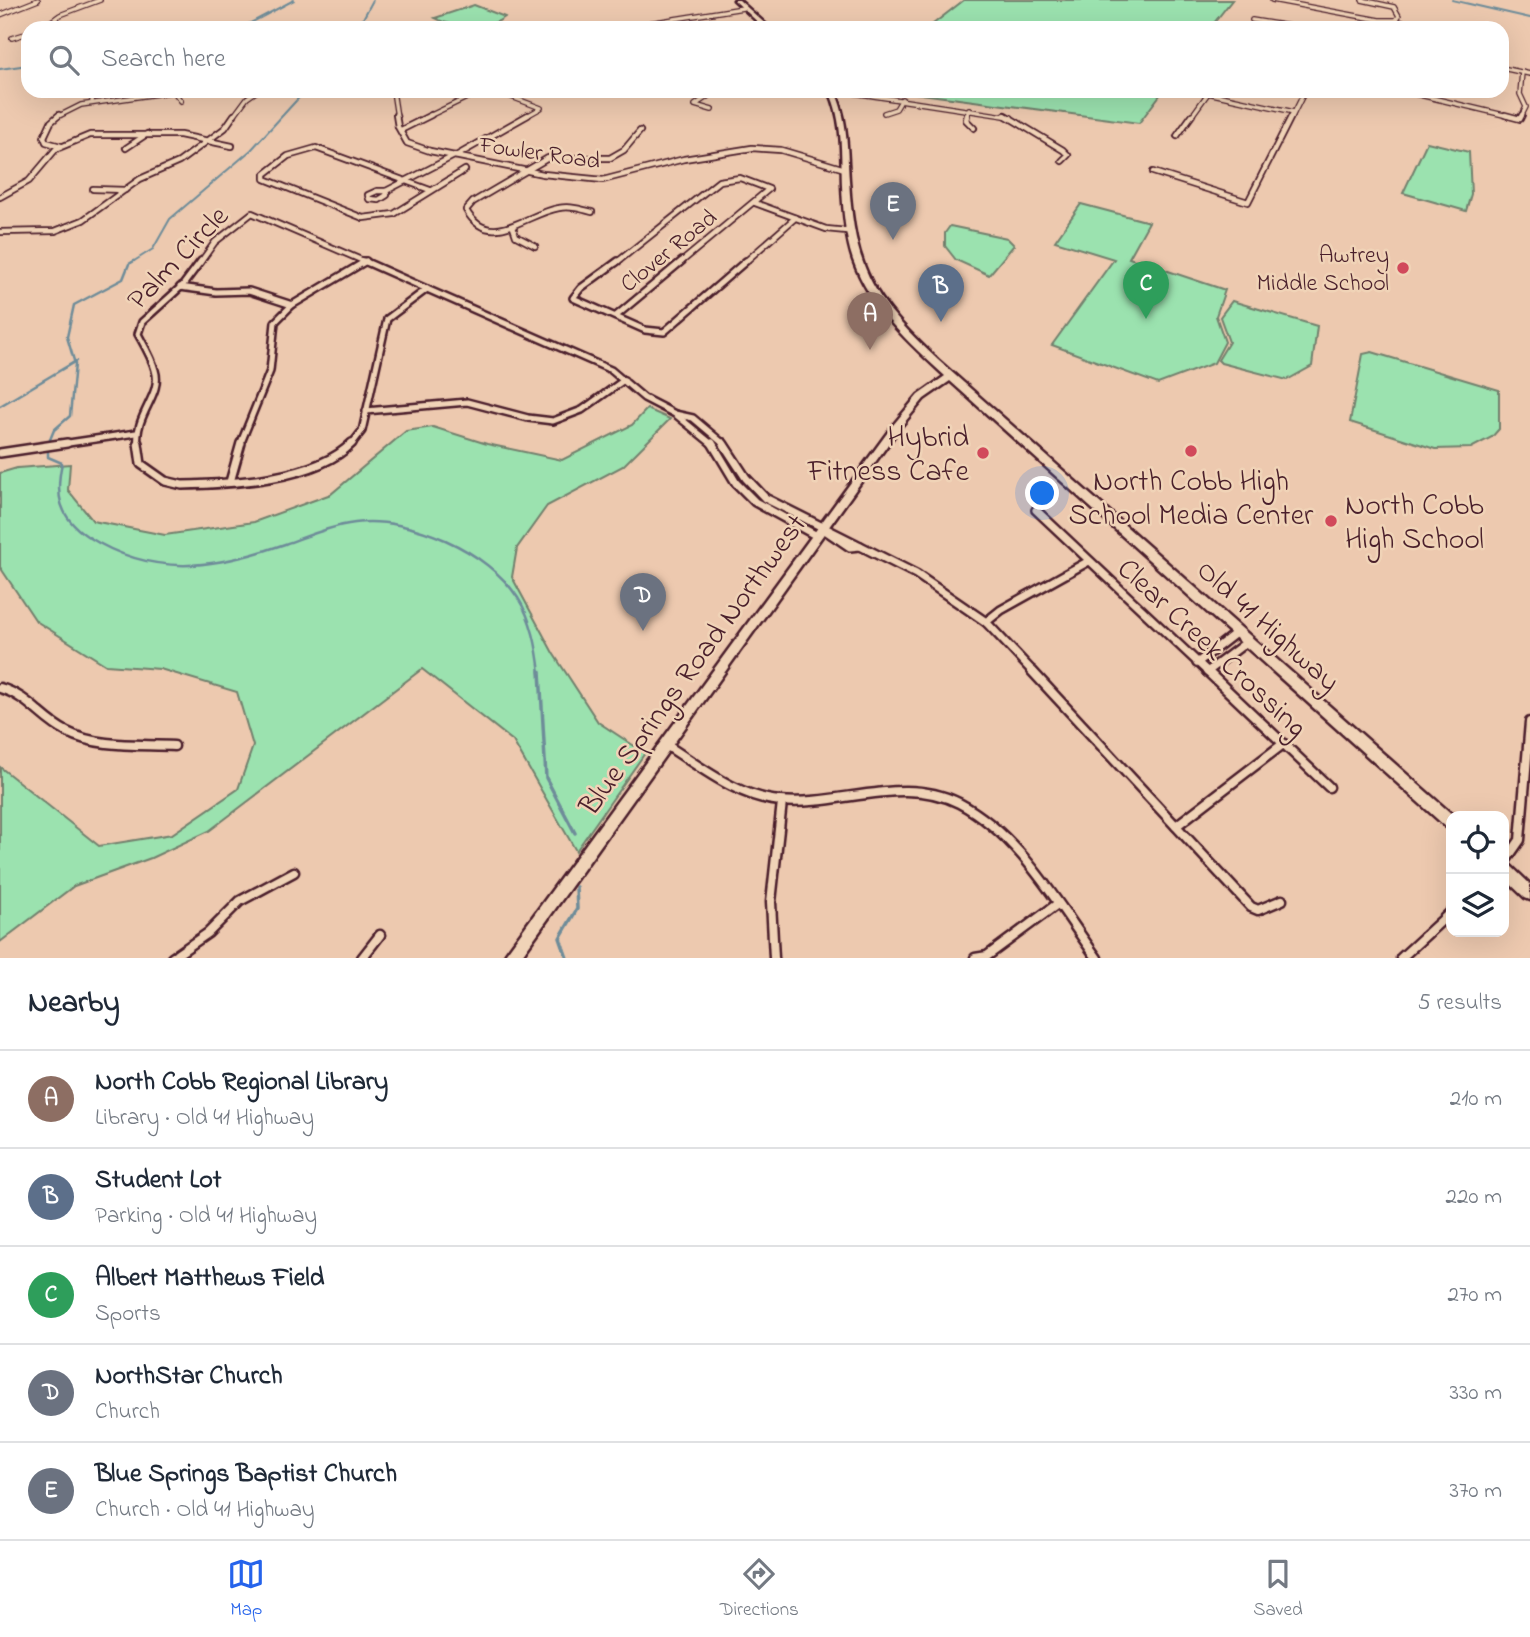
<!DOCTYPE html>
<meta charset="utf-8">
<style>
body{margin:0;font-family:"Indie Flower",sans-serif;background:#f2f2f3;color:#1f2937}
.controls{position:absolute;right:21px;bottom:21px;display:grid;overflow:hidden;border-radius:14px;box-shadow:0 7px 28px #0002}
.controls button{width:63px;height:63px;display:grid;place-items:center;padding:0;border:0;border-bottom:2px solid #e0e1e3;background:#fff;color:#1f2937;font:35px sans-serif}
.you{position:absolute;left:1043px;top:494px;width:24px;height:24px;margin:-18px;border:5px solid #fff;border-radius:50%;background:#1a73e8;box-shadow:0 0 0 10px #1a73e833}
.badge{display:grid;place-items:center;width:46px;height:46px;border-radius:50%;background:#2563eb;color:#fff;font-size:23px;font-weight:700}
.pin{position:absolute;translate:-50% -58px;filter:drop-shadow(0 2px 4px #0008)}
.pin::after{content:'';position:absolute;top:37px;width:24px;height:21px;background:inherit;clip-path:polygon(0 0,100% 0,50% 100%)}
.list{margin:0;padding:0;list-style:none}
h2{display:flex;justify-content:space-between;align-items:center;height:91px;margin:0;padding:0 28px;font-size:30px}
h2 small{font-size:23px;font-weight:400;color:#747a83}
.list li{display:grid;grid-template-columns:46px 1fr auto;gap:21px;align-items:center;box-sizing:border-box;height:98px;padding:0 28px;border-top:2px solid #e0e1e3}
.list b{display:block;font-size:26px;white-space:nowrap}
.list p{margin:0;font-size:23px;white-space:nowrap;color:#747a83}
.list em{font-size:23px;font-style:normal;color:#747a83}
.icon{flex:none;width:38px;height:38px;fill:none;stroke:currentColor;stroke-width:2;stroke-linecap:round;stroke-linejoin:round}
.map{position:relative;flex:none;width:1530px;height:958px;overflow:hidden}
.search{position:absolute;background:#fff;box-shadow:0 7px 28px #0002;left:21px;right:21px;top:21px;height:77px;display:flex;align-items:center;gap:18px;box-sizing:border-box;padding:0 24px;border-radius:21px;color:#747a83;font-size:26px}
.sheet{height:581px;background:#fff}
nav{display:flex;justify-content:space-around;align-items:center;box-sizing:border-box;height:98px;border-top:2px solid #e0e1e3;background:#fff;font-size:19px;color:#747a83}
nav a{display:grid;justify-items:center;gap:4px}
nav .on{color:#2563eb}
.map>svg:first-child{display:block}
.green{fill:#9be2af;stroke:#72806d;stroke-width:2}
.lines{fill:none;stroke-linecap:round;stroke-linejoin:round}
.stream-far2{stroke:#6e8c99;stroke-width:2}
.stream-far1{stroke:#6e8c99;stroke-width:2.5}
.stream{stroke:#6e8c99;stroke-width:3.5}
.street-far4-casing{stroke:#4a1f2b;stroke-width:6}
.street-far3-casing{stroke:#4a1f2b;stroke-width:8}
.street-far2-casing{stroke:#4a1f2b;stroke-width:10}
.street-far1-casing{stroke:#4a1f2b;stroke-width:12}
.street-casing{stroke:#4a1f2b;stroke-width:13}
.secondary-casing{stroke:#4a1f2b;stroke-width:5}
.street-far4{stroke:#f0d3b7;stroke-width:3.5}
.street-far3{stroke:#f0d3b7;stroke-width:4.5}
.street-far2{stroke:#f0d3b7;stroke-width:5}
.street-far1{stroke:#f0d3b7;stroke-width:7}
.street{stroke:#f0d3b7;stroke-width:8}
.secondary{fill:#f0d3b7;fill-rule:evenodd}
.poi-dot{fill:#d1495b;stroke:#f0d3b7;stroke-width:2.5}
.labels{text-anchor:middle;stroke-width:5;stroke-linejoin:round;paint-order:stroke}
.far-street-label{font-size:24px;fill:#4a1f2b;stroke:#f0d3b7}
.far-poi-label{font-size:24px;fill:#4a1f2b;stroke:#f0d3b7;text-anchor:end}
.street-label{font-size:30px;fill:#4a1f2b;stroke:#f0d3b7}
.poi-label{font-size:30px;fill:#4a1f2b;stroke:#f0d3b7;text-anchor:end}
</style>
<div class="map">
<svg width="1530" height="958" viewBox="0 0 1530 958">
<rect width="100%" height="100%" fill="#edc9af"/>
<filter id="ink" filterUnits="userSpaceOnUse"><feTurbulence type="fractalNoise" baseFrequency=".0143" numOctaves="2"/><feDisplacementMap in="SourceGraphic" scale="14" xChannelSelector="R" yChannelSelector="G"/><feConvolveMatrix kernelMatrix="1 2 1 2 8 2 1 2 1" color-interpolation-filters="sRGB"/></filter>
<g filter="url(#ink)">
<!-- green -->
<g class="green">
<polygon points="964,0 1232,0 1210,28 928,28"/>
<path d="M474,5L505,17C489,30 453,28 435,18Z"/>
<polygon points="899,91 1163,91 1139,123"/>
<polygon points="1427,142 1469,152 1471,194 1466,211 1403,193"/>
<polygon points="1081,204 1149,222 1129,258 1225,290 1216,316 1225,342 1214,363 1158,384 1052,345 1114,259 1055,241"/>
<polygon points="950,226 1007,238 1014,245 989,275 956,260 945,246 945,233"/>
<polygon points="1232,301 1317,326 1312,366 1287,380 1221,363 1218,360 1229,342 1220,317"/>
<polygon points="1372,352 1499,390 1499,429 1492,437 1471,448 1435,449 1350,422 1363,354"/>
<polygon points="647,409 670,419 623,466 547,506 517,548 512,577 553,653 598,722 645,753 576,851 513,741 422,669 209,831 151,858 74,886 0,942 0,767 99,846 172,834 238,789 253,746 237,692 160,669 106,665 36,621 0,567 0,473 17,468 70,464 68,490 93,521 165,535 254,522 331,494 406,431 433,427 487,444 562,460 632,425"/>
</g>
<g class="lines">
<!-- stream-far2 -->
<g class="stream-far2">
<polyline points="1452,0 1530,18"/>
<polyline points="241,28 294,0"/>
<polyline points="358,28 373,0"/>
<polyline points="0,69 28,65"/>
<polyline points="131,263 153,249 170,219 251,150 305,91"/>
</g>
<!-- stream-far1 -->
<g class="stream-far1">
<polyline points="0,406 76,361"/>
<polyline points="49,442 54,430 70,416 75,364 67,337 74,305 123,279 129,264 134,261"/>
<path d="M48,450V457L62,463C55,495 59,517 87,536C153,578 214,569 285,544C308,536 331,526 355,523C410,516 488,551 518,598C532,620 537,647 540,673"/>
</g>
<!-- stream -->
<g class="stream">
<polyline points="540,671 546,778 575,833"/>
<polyline points="567,958 560,938 577,909 576,887"/>
</g>
<!-- street-far4 casing -->
<g class="street-far4-casing">
<g id="street-far4">
<polyline points="1272,0 1379,20 1396,20 1421,28"/>
<polyline points="1362,0 1394,7 1399,16 1396,20"/>
<polyline points="0,15 38,0"/>
<polyline points="1252,20 1301,28"/>
<polyline points="42,28 60,15 100,0"/>
<polyline points="618,28 743,8"/>
<polyline points="12,38 28,33"/>
<polyline points="1502,68 1530,74"/>
<polyline points="393,91 397,117"/>
<polyline points="496,91 541,108 525,117"/>
<polyline points="1403,91 1512,117"/>
<polyline points="174,92 181,101"/>
<polyline points="833,93 854,93 1011,117"/>
<polyline points="1208,93 1294,112"/>
<polyline points="92,102 93,91"/>
<polyline points="712,110 695,105 716,91"/>
<polyline points="884,113 896,109 902,99"/>
<polyline points="57,117 81,105 178,91"/>
<polyline points="233,117 247,98 257,91"/>
<polyline points="427,117 481,91"/>
<polyline points="967,117 969,109"/>
<polyline points="1191,117 1209,92"/>
<polyline points="1292,117 1305,91"/>
<polyline points="1521,117 1526,107 1520,94 1522,72"/>
</g>
</g>
<!-- street-far3 casing -->
<g class="street-far3-casing">
<g id="street-far3">
<polyline points="59,115 51,122 44,137 46,142 61,146"/>
<polyline points="396,115 398,127 407,143 430,151 543,174 603,180 684,159 752,148 781,150 845,169"/>
<polyline points="967,115 966,120 974,128"/>
<polyline points="1005,115 1063,150 1068,155 1062,161"/>
<polyline points="1505,115 1520,119 1522,115"/>
<polyline points="401,130 431,115"/>
<polyline points="1177,136 1192,115"/>
<polyline points="126,148 147,134"/>
<polyline points="456,156 528,115"/>
<polyline points="1153,172 1248,202 1292,115"/>
<polyline points="93,189 125,190"/>
<polyline points="430,190 316,148 288,156 265,174 265,179 363,218 394,214 465,170"/>
<polygon points="377,191 386,191 387,195 379,200 369,199 368,195"/>
<polyline points="386,191 454,156"/>
<polyline points="0,197 29,181 56,149 90,135 180,135 232,146"/>
<polyline points="755,203 826,229 847,231"/>
<path d="M592,212C581,209 570,206 559,208C527,213 489,252 466,210L473,202L548,158H610L624,150L640,131"/>
<polyline points="513,227 516,236 535,246"/>
<polyline points="0,232 55,231 83,220 140,179 179,162 225,128 234,115"/>
<polyline points="200,263 215,242 252,213 368,263"/>
<polyline points="363,263 366,261"/>
<polyline points="616,263 719,181 740,178 769,189 680,263"/>
<polyline points="744,263 795,218"/>
</g>
</g>
<!-- street-far2 casing -->
<g class="street-far2-casing">
<g id="street-far2">
<polyline points="364,261 427,289"/>
<polyline points="618,261 581,288 573,298 645,330 664,332 746,261"/>
<polyline points="180,287 216,292 249,291 292,305"/>
<polyline points="427,289 611,370 644,398 675,414 693,418 725,445"/>
<polyline points="616,316 682,261"/>
<polyline points="366,411 467,402 528,418 553,421 582,410 624,380"/>
<polyline points="675,414 713,445"/>
<polyline points="55,445 136,433"/>
<path d="M138,445C134,414 163,395 155,370C152,358 144,345 138,334L142,322L183,285L201,261"/>
<polyline points="240,445 270,371 275,322 292,305 366,261"/>
<polyline points="351,445 362,431 387,319 427,289"/>
</g>
</g>
<!-- street-far1 casing -->
<g class="street-far1-casing">
<g id="street-far1">
<path d="M138,443L141,464L165,481L182,485C231,484 316,480 352,443"/>
<polyline points="712,443 736,483 755,502 817,536"/>
<polyline points="723,443 746,478 765,498 916,574 986,622 1034,673"/>
<polyline points="0,453 67,443"/>
<polyline points="230,482 241,443"/>
<polyline points="1036,510 1209,673"/>
<polyline points="825,530 850,547 860,546"/>
<polyline points="986,622 1001,610 1089,561"/>
<polyline points="1197,663 1237,632"/>
<polyline points="1207,672 1248,641"/>
</g>
</g>
<!-- street casing -->
<g class="street-casing">
<g id="street">
<polyline points="1032,671 1251,907 1258,910 1282,900"/>
<polyline points="1207,671 1329,787"/>
<path d="M0,688C29,696 42,720 67,732C98,748 140,744 174,746"/>
<path d="M666,745C701,767 737,797 780,801C839,807 903,774 959,803C1020,835 1058,905 1097,958"/>
<polyline points="1176,826 1283,744"/>
<polyline points="1504,863 1520,840 1530,722"/>
<polyline points="172,958 208,933 240,901 294,872"/>
<polyline points="362,958 380,935"/>
<polyline points="774,958 771,902 782,802"/>
<polyline points="975,958 987,956 1056,905"/>
<polyline points="1401,958 1451,912"/>
</g>
</g>
<!-- secondary casing -->
<g class="secondary-casing">
<g id="secondary">
<polygon points="734,0 739,0 770,28 764,28"/>
<path d="M829,91H835C848,120 847,149 849,180C854,270 873,299 938,360L1454,816H1451V828L1446,827L950,381L924,399L899,429L520,958H504L506,953L893,425L918,395L945,376C909,343 870,308 853,260C845,236 843,210 842,186C841,153 843,121 829,91Z"/>
<polygon points="1504,862 1509,864 1530,884 1530,900 1525,898 1504,878"/>
</g>
</g>
<!-- street-far4 -->
<use href="#street-far4" class="street-far4"/>
<!-- street-far3 -->
<use href="#street-far3" class="street-far3"/>
<!-- street-far2 -->
<use href="#street-far2" class="street-far2"/>
<!-- street-far1 -->
<use href="#street-far1" class="street-far1"/>
<!-- street -->
<use href="#street" class="street"/>
<!-- secondary -->
<use href="#secondary" class="secondary"/>
</g>
</g>
<!-- markers -->
<g class="poi-dot">
<circle cx="1403" cy="268" r="7"/>
<circle cx="1191" cy="451" r="7"/>
<circle cx="983" cy="453" r="7"/>
<circle cx="1331" cy="521" r="7"/>
</g>
<g class="labels">
<!-- far-street labels -->
<g class="far-street-label">
<text transform="translate(540 152) rotate(8)" y="8">Fowler Road</text>
<text transform="translate(668 250) rotate(-39)" y="8">Clover Road</text>
</g>
<!-- far-poi labels -->
<g class="far-poi-label">
<text x="1389" y="262">Awtrey<tspan x="1389" dy="28">Middle School</tspan></text>
</g>
<!-- street labels -->
<g class="street-label">
<text transform="translate(177 257) rotate(-46)" y="10">Palm Circle</text>
<text transform="translate(1269 625) rotate(42)" y="10">Old 41 Highway</text>
<text transform="translate(1213 647) rotate(43)" y="10">Clear Creek Crossing</text>
<text transform="translate(692 664) rotate(-54)" y="10">Blue Springs Road Northwest</text>
</g>
<!-- poi labels -->
<g class="poi-label">
<text x="969" y="446">Hybrid<tspan x="969" dy="34">Fitness Cafe</tspan></text>
<text x="1191" y="490" text-anchor="middle">North Cobb High<tspan x="1191" dy="34">School Media Center</tspan></text>
<text x="1345" y="514" text-anchor="start">North Cobb<tspan x="1345" dy="34">High School</tspan></text>
</g>
</g>
</svg>
<div class="controls">
<button><svg class="icon" aria-label="locate" viewBox="0 0 24 24"><circle cx="12" cy="12" r="6"/><path d="M12 2v4M12 18v4M2 12h4M18 12h4"/></svg></button>
<button><svg class="icon" aria-label="layers" viewBox="0 0 24 24"><path d="M12 4l9 5-9 5-9-5zM3 14l9 5 9-5"/></svg></button>
</div>
<div class="you"></div>
<div class="pin badge" style="left:870px;top:350px;background:#8d6e63">A</div>
<div class="pin badge" style="left:941px;top:322px;background:#5c6f8a">B</div>
<div class="pin badge" style="left:1146px;top:319px;background:#2e9e5b">C</div>
<div class="pin badge" style="left:643px;top:631px;background:#6b7280">D</div>
<div class="pin badge" style="left:893px;top:240px;background:#6b7280">E</div>
<div class="search"><svg class="icon" aria-label="search" viewBox="0 0 24 24"><circle cx="10" cy="10" r="6"/><path d="M15 15l6 6"/></svg>Search here</div>
</div>
<section class="sheet">
<h2>Nearby<small>5 results</small></h2>
<ul class="list">
<li><span class="badge" style="background:#8d6e63">A</span><div><b>North Cobb Regional Library</b><p>Library · Old 41 Highway</p></div><em>210 m</em></li>
<li><span class="badge" style="background:#5c6f8a">B</span><div><b>Student Lot</b><p>Parking · Old 41 Highway</p></div><em>220 m</em></li>
<li><span class="badge" style="background:#2e9e5b">C</span><div><b>Albert Matthews Field</b><p>Sports</p></div><em>270 m</em></li>
<li><span class="badge" style="background:#6b7280">D</span><div><b>NorthStar Church</b><p>Church</p></div><em>330 m</em></li>
<li><span class="badge" style="background:#6b7280">E</span><div><b>Blue Springs Baptist Church</b><p>Church · Old 41 Highway</p></div><em>370 m</em></li>
</ul>
</section>
<nav>
<a class="on"><svg class="icon" aria-label="map" viewBox="0 0 24 24"><path d="M3 6l6-2 6 2 6-2v14l-6 2-6-2-6 2zM9 4v14M15 6v14"/></svg>Map</a>
<a><svg class="icon" aria-label="directions" viewBox="0 0 24 24"><path d="M12 3l9 9-9 9-9-9zM9 14v-3h6M13 9l2 2-2 2"/></svg>Directions</a>
<a><svg class="icon" aria-label="saved" viewBox="0 0 24 24"><path d="M7 4h10v16l-5-4-5 4z"/></svg>Saved</a>
</nav>
